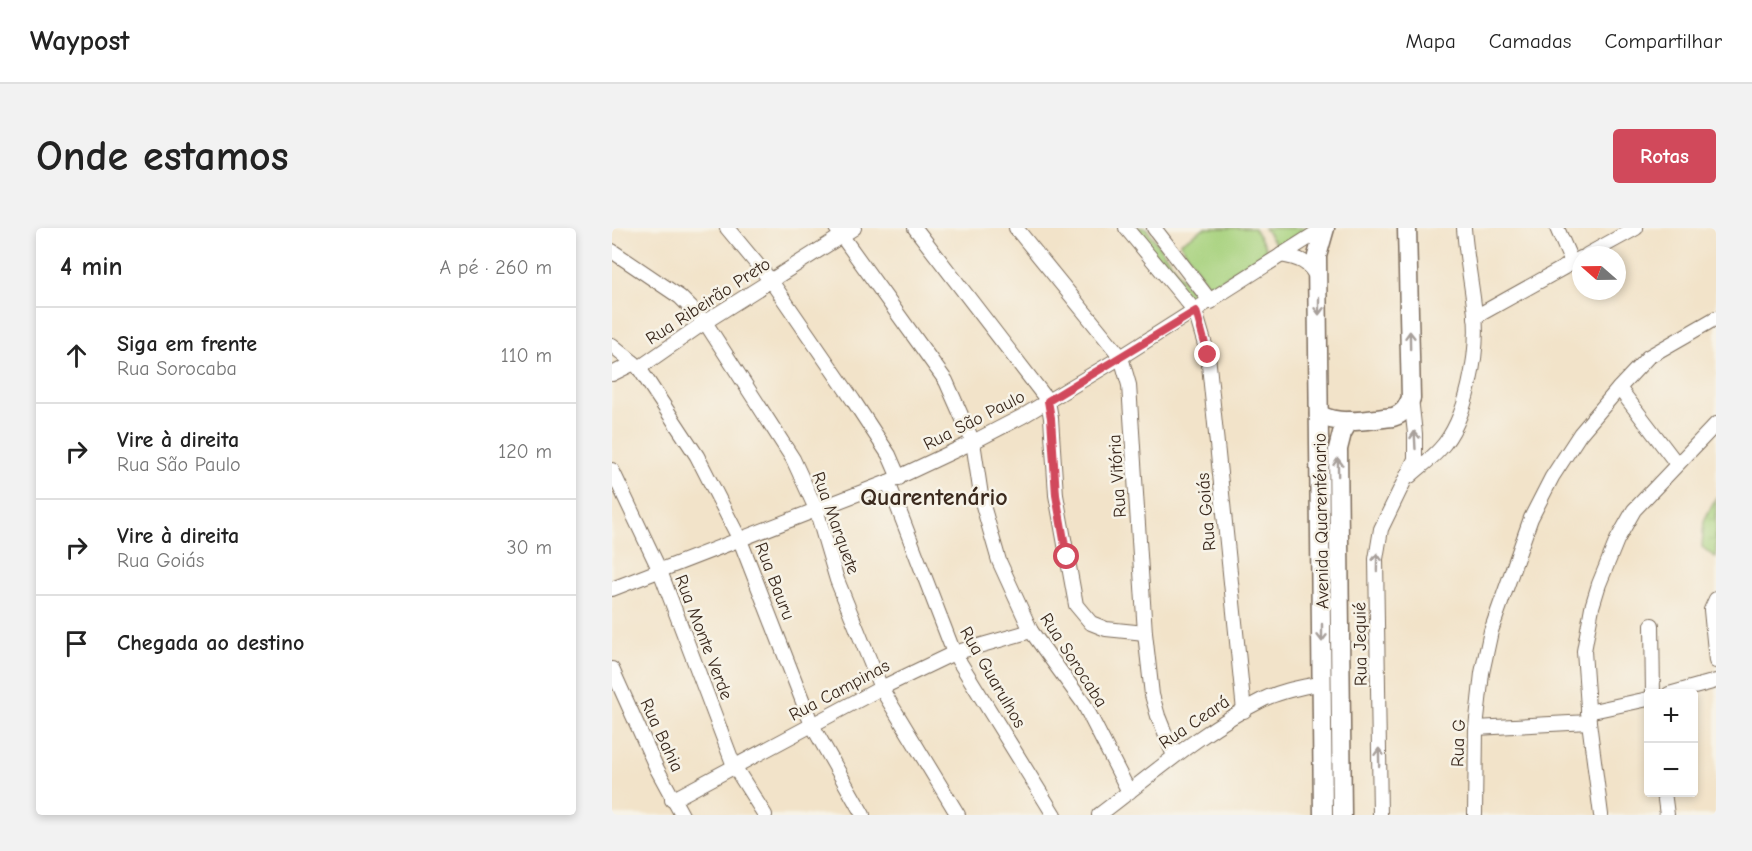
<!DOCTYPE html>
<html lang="pt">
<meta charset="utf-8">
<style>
body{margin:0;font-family:"Comic Neue",sans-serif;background:#f2f2f2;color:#222}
.controls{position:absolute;right:18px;bottom:18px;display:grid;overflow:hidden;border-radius:6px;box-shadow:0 3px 9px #0003}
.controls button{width:54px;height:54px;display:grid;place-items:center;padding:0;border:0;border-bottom:2px solid #e0e0e0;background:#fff;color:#222;font:30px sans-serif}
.compass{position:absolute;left:960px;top:18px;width:54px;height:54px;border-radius:50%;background:#fff;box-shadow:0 3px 9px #0003;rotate:290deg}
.stop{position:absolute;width:18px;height:18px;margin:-14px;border:4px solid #d1495b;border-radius:50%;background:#fff}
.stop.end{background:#d1495b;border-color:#fff;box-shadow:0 2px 6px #0008}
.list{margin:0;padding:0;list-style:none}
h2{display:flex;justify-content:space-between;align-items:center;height:78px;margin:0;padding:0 24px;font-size:26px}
h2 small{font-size:20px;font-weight:400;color:#767676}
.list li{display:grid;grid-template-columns:39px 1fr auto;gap:18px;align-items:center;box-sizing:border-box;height:96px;padding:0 24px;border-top:2px solid #e0e0e0}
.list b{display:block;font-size:22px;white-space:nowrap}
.list p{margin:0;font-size:20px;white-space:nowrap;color:#767676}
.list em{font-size:20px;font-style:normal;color:#767676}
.icon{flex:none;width:33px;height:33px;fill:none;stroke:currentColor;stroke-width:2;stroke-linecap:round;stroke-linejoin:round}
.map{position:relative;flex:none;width:1104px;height:587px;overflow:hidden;border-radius:6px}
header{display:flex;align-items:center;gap:36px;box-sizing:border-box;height:84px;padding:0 30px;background:#fff;border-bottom:2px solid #e0e0e0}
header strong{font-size:28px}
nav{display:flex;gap:33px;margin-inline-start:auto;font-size:21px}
.intro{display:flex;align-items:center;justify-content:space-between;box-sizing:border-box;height:144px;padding:0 36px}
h1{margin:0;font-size:42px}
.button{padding:15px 27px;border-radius:6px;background:#d1495b;color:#fff;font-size:21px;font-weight:700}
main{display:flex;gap:36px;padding:0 36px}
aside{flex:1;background:#fff;border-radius:6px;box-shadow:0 3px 9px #0003}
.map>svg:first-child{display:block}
.green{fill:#a7d27e;stroke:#717e4e;stroke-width:1.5}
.wetland{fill:url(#wetland-marsh);stroke:#717e4e;stroke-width:1.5}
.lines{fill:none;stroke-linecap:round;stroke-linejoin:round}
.minor-casing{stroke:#7b6b5a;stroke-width:16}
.major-casing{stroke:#7b6b5a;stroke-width:21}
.minor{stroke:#fff;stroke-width:14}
.major{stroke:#fff;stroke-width:18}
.oneway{stroke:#a79f9a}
.route{stroke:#d1495b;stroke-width:8}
.labels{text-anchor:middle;stroke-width:5;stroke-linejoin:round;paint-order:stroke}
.street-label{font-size:18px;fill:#3b2a1e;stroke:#f7f3e8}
.district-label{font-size:24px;font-weight:bold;fill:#3b2a1e;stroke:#f7f3e8}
</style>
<header>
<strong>Waypost</strong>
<nav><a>Mapa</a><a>Camadas</a><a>Compartilhar</a></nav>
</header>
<div class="intro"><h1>Onde estamos</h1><a class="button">Rotas</a></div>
<main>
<aside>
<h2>4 min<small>A pé · 260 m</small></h2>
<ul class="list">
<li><svg class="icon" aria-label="ahead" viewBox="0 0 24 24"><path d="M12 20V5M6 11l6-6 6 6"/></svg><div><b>Siga em frente</b><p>Rua Sorocaba</p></div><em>110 m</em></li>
<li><svg class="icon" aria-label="right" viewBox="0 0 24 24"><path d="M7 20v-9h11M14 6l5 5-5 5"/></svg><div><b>Vire à direita</b><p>Rua São Paulo</p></div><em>120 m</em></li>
<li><svg class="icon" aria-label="right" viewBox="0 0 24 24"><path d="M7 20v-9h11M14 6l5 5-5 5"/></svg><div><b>Vire à direita</b><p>Rua Goiás</p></div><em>30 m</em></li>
<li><svg class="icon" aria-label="arrive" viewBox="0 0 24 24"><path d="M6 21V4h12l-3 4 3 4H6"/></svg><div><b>Chegada ao destino</b></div></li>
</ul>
</aside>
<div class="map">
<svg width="1104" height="587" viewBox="0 0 1104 587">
<defs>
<pattern id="wetland-marsh" width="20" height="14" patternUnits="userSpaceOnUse" patternTransform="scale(1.5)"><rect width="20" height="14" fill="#a7d27e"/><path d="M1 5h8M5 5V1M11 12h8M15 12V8" fill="none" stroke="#91b46c"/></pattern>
</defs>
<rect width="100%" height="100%" fill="#f7f3e8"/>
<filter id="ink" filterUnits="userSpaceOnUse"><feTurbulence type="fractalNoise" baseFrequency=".0167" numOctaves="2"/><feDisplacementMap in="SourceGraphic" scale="12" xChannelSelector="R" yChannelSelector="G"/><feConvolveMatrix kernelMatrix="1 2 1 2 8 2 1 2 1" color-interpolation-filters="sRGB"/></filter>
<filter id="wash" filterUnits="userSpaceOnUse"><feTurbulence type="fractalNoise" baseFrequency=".008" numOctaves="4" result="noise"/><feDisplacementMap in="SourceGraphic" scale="24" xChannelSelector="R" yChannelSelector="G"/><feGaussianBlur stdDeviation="1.35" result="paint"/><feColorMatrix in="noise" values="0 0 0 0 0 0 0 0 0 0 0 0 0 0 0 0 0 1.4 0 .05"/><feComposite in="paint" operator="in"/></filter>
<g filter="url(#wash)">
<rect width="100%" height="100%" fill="#f2e3c9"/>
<!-- green -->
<g class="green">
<polygon points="523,0 534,0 583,68 582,73 578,73"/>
<polygon points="592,0 642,0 656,23 597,60 568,15"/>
<polygon points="652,0 701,0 666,20"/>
</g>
<!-- wetland -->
<polygon class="wetland" points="1104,269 1104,330 1090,319 1092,293"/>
</g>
<g filter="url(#ink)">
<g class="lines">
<!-- minor casing -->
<g class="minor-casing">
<g id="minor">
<polyline points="115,0 159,53 241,172 277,227 287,250"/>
<polyline points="224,0 334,153 361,214 370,274 387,333 419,403 472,476 517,564"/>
<polyline points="303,0 436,173 439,190 444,267 464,377 479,395 494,401 533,405"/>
<polyline points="404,0 509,129 517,157 533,405 540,467 546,488 562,528"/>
<polyline points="514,0 583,83 596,127 632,483"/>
<polyline points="542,0 599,74"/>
<polyline points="945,0 960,35"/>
<polyline points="0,23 68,69 93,94 181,231 204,281 225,352 269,460 346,587"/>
<path d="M669,27C686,30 697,33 705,50"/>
<polyline points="975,27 1024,0"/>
<polyline points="863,89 969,30"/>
<polyline points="0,117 22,135"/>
<polyline points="27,140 93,94 242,0"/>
<polyline points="0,146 22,135 27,140 85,228 128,312 200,497 251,587"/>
<polyline points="1007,160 1065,236"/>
<polyline points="0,242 48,343 122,538 153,587"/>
<path d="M798,248C808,239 819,231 828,221C855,192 867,125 863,86C860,57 854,29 852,0"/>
<polyline points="276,254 342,425 442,587"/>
<polyline points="0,361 276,254 361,214 411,188 509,129 712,0"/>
<polyline points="1104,371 1099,382 1104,433"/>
<polyline points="1040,397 1041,466"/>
<polyline points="0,441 45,541 70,587"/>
<polyline points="1057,466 1104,453"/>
<polyline points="976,484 1036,471"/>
<polyline points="864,500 977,494"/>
<polyline points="1052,564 1055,587"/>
<polyline points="60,572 269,460 342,425 419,403"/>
<path d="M487,587C540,547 592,501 652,471C670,462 691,459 710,455"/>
<polyline points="768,587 764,331 769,301 803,231 803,206 799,170"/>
<polyline points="863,587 864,500 870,445 879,403 919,290 940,249 968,206 1007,160 1036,129 1104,90"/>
<polyline points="989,587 977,494 972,423 980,379 987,356 1005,312 1022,282 1104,196"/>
</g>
</g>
<!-- major casing -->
<g class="major-casing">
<g id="major">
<path d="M707,186C727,199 759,191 781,189C791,186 795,180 799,170L795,0"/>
<polyline points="711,587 705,28 713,0"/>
<polyline points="730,587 726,221 730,205 737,193"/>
</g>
</g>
<!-- minor -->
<use href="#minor" class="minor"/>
<!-- major -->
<use href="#major" class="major"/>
</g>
<!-- one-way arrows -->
<defs><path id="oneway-shaft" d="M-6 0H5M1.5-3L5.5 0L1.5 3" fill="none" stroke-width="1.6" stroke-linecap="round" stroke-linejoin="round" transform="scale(1.5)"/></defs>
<g class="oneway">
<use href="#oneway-shaft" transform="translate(707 78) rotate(90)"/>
<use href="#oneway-shaft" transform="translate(798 112) rotate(-91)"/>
<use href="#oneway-shaft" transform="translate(803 212) rotate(-93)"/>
<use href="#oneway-shaft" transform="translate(726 239) rotate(-91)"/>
<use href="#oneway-shaft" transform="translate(765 334) rotate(-89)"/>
<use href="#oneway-shaft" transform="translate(710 405) rotate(90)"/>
<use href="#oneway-shaft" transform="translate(767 529) rotate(-91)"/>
</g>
</g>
<g class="lines" filter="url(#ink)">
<!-- route -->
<polyline class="route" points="455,329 444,267 439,190 436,173 584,83 596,127"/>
</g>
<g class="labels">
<!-- street labels -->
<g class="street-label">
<text transform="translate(96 73) rotate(-33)" y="6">Rua Ribeirão Preto</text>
<text transform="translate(362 192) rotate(-27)" y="6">Rua São Paulo</text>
<text transform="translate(505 248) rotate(-94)" y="6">Rua Vitória</text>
<text transform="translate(594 284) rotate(-95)" y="6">Rua Goiás</text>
<text transform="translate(709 293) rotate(-91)" y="6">Avenida Quarenténario</text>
<text transform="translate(224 295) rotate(70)" y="6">Rua Marquete</text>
<text transform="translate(163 353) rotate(69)" y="6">Rua Bauru</text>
<text transform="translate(92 409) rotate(69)" y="6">Rua Monte Verde</text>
<text transform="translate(748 416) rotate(-91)" y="6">Rua Jequié</text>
<text transform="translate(462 432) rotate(57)" y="6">Rua Sorocaba</text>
<text transform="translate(381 449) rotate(60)" y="6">Rua Guarulhos</text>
<text transform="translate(227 462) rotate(-28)" y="6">Rua Campinas</text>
<text transform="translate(582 494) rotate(-34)" y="6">Rua Ceará</text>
<text transform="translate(50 507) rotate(65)" y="6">Rua Bahia</text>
<text transform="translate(846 515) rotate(-88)" y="6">Rua G</text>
</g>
<!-- district labels -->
<g class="district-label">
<text x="322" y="277">Quarentenário</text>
</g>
</g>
</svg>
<div class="controls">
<button>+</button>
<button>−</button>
</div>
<svg class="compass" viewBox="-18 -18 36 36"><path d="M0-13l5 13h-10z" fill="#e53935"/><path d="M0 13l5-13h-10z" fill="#767676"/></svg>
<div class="stop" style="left:455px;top:329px"></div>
<div class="stop end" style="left:596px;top:127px"></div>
</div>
</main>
